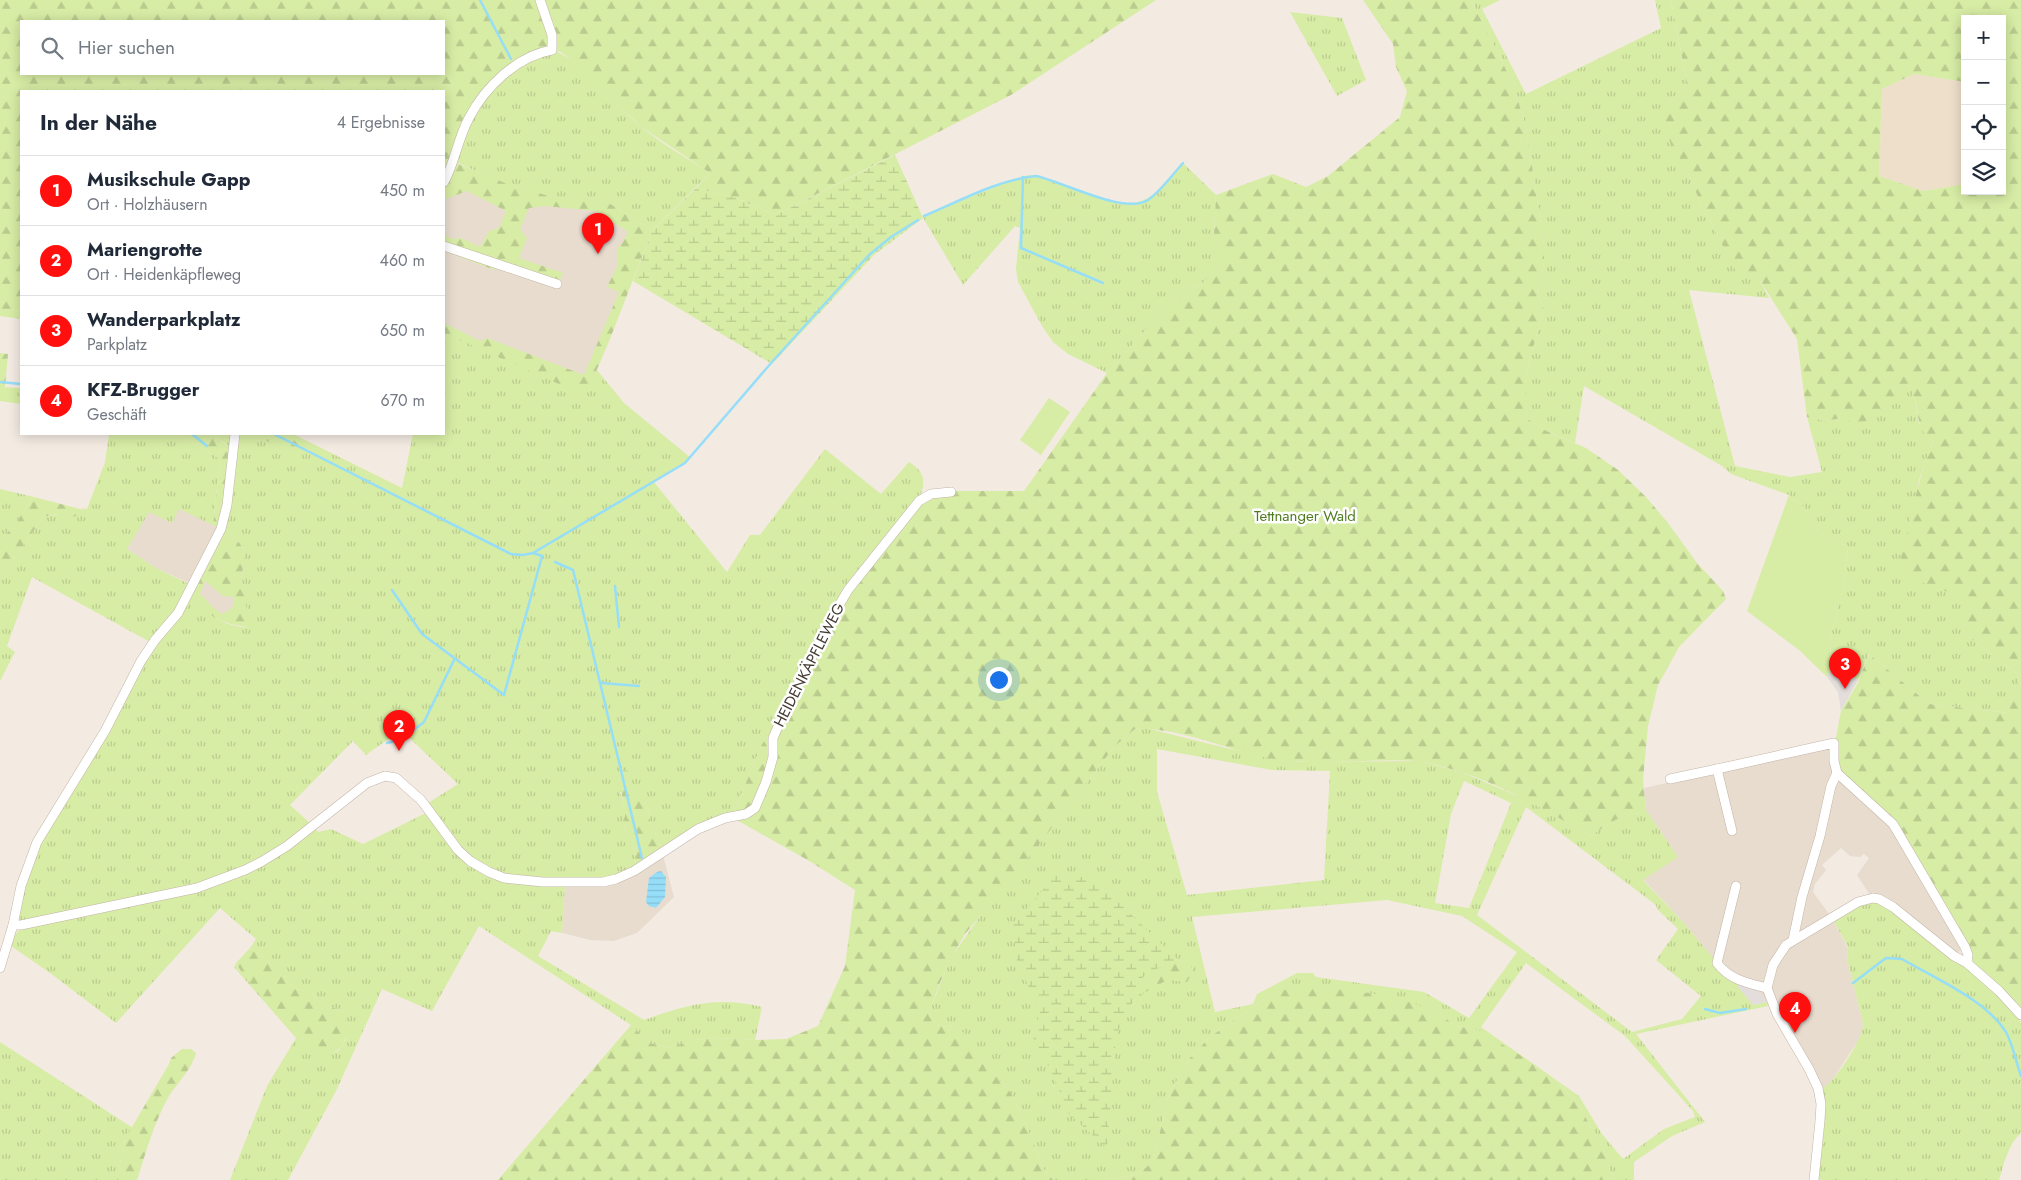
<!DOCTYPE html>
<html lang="de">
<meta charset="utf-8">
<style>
body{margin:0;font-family:Jost,sans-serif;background:#f6f6f7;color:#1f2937}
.controls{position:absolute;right:15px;top:15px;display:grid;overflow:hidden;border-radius:0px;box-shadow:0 2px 12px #0003}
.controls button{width:45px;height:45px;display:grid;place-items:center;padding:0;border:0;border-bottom:1px solid #e0e1e3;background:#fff;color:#1f2937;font:25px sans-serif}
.you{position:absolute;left:998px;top:679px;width:18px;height:18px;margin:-12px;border:4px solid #fff;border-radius:50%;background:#1a73e8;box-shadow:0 0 0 8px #1a73e833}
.badge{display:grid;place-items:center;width:32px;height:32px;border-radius:50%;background:#ff0f0d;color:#fff;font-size:16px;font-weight:700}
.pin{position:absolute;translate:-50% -41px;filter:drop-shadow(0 1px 2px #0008)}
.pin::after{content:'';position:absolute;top:26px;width:18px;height:15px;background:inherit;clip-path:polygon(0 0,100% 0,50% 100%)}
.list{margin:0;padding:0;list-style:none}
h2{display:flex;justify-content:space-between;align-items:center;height:65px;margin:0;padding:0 20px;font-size:21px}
h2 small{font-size:16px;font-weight:400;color:#747a83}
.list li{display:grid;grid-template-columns:32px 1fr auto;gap:15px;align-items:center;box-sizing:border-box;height:70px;padding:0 20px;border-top:1px solid #e0e1e3}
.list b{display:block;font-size:19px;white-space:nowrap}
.list p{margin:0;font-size:16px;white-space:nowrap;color:#747a83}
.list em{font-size:16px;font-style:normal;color:#747a83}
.icon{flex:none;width:28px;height:28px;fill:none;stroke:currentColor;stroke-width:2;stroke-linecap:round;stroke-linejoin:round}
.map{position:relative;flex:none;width:2021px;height:1180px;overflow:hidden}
.search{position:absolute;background:#fff;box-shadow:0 2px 12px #0003;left:20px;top:20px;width:425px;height:55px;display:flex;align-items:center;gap:12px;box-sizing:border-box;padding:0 18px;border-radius:0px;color:#747a83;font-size:19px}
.panel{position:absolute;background:#fff;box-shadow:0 2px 12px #0003;left:20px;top:90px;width:425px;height:345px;border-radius:0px}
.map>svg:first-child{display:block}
.residential{fill:#e8dccf}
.education{fill:#eedfca}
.grass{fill:url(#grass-tufts);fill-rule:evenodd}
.forest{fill:url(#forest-firs);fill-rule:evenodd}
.wetland{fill:url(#wetland-marsh)}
.garden{fill:#d7eca5}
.parking{fill:#e3dedb}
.water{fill:url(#water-rules)}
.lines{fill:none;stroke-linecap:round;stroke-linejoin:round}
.stream{stroke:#96def8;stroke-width:2.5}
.minor-casing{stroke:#c2b4a6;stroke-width:10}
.minor{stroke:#fff;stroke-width:9}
.labels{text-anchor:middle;stroke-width:5;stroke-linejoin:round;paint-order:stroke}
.park-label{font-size:15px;fill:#507c20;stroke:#fff}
.street-label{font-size:15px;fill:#453b32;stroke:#fff}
</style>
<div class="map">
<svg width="2021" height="1180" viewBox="0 0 2021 1180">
<defs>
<pattern id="grass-tufts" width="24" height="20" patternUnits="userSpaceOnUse" patternTransform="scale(1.25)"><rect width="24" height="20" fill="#d7eca5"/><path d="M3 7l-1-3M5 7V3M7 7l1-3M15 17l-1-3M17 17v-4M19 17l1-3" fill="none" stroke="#bacb8e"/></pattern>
<pattern id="forest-firs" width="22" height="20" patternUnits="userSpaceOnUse" patternTransform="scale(1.25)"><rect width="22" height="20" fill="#d7eca5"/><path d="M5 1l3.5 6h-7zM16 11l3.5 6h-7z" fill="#bacb8e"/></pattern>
<pattern id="wetland-marsh" width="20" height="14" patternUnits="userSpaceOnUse" patternTransform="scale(1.25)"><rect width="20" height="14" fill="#d7eca5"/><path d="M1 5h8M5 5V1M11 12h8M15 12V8" fill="none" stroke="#bacb8e"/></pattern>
<pattern id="water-rules" width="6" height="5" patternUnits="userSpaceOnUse" patternTransform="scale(1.25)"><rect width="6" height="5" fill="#96def8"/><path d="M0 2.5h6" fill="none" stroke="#83bfd5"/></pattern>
</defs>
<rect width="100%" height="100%" fill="#f3ebe2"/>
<!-- residential -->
<g class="residential">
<polygon points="444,181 601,198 652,231 587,384 444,329"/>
<polygon points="179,508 218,527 238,541 250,628 206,611 191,584 156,568 127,549 149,511"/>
<polygon points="1831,746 1891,825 1962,947 1959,952 1953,952 1883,896 1870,895 1857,875 1869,858 1864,854 1860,857 1850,856 1841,848 1822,865 1826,870 1815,884 1813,892 1830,915 1848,948 1847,959 1862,1019 1863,1029 1858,1041 1829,1085 1821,1090 1812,1078 1767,1002 1729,977 1683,922 1643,879 1678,857 1646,810 1644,788"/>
<polygon points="663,855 674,897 637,933 614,941 590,940 562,933 565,884"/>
</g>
<!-- education -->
<polygon class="education" points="1914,74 1965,82 1965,184 1923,191 1879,176 1882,89"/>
<!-- grass -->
<g class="grass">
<polygon points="1471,0 1500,0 1482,9 1526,94 1661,28 1655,0 1671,0 1687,83 1667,106 1687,171 1701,204 1737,272 1759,279 1769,298 1689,290 1735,466 1790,477 1822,472 1807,417 1825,421 1842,418 1898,394 1908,385 1914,392 1919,424 1933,440 1919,480 1910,525 1970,600 1963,633 2019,675 2008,713 1929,704 1869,654 1858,680 1831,667 1830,639 1843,589 1848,547 1817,531 1804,507 1789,495 1731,474 1722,466 1584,386 1575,443 1542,429 1528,419 1525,410 1525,383 1529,361 1544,311 1538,293 1544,262 1544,244 1526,127 1513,84"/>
<polygon points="1290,12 1342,18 1366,80 1337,96"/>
<path d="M552,50C581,58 615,105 639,125C660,143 687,158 710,173L652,231L601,198L552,197L505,184L454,161L468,119L503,75Z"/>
<path d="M1183,163L1216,195L1214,235L1223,262L1200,286L1188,288L1171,302L1107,373L1068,354L1053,342L1042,326L1018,282L1016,269L1020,228L1015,226L963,285L922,216L1023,176L1036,175L1112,201C1149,211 1160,187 1183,163Z"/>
<polygon points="4,309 21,312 21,319 0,316 0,312"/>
<path d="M444,329L587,384L597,370L624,403L691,458L653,481L727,572L750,535H760L825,449L881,494L909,462C923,471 926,479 921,494L782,722L762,744L733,814L662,850L649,817L645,793L620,792L627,814L624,829L634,844L636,868L614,881L565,884L562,933L551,931L538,956L644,1020C686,1005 717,996 762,1007L755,1040L719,1038L694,1040L669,1048L650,1043L631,1025L479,926L432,1011L382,989L337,1089L288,1180H230L267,1086L296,1038L234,967L236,963L239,969L284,1021L303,1040L332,1053L338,1051L346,1040L345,1012L321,1003L309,991C289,992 283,974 269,962C263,957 256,952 250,948L256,939L220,908L116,1023L50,973L11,946L13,937L20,929L200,892L254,870L315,828L318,832L331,829L363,844L428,812V803L458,784L401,730L366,755L353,741L290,805L311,824L261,860L196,886L131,900L18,921L17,917L35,849L191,584C209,615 212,623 249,628L242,580L244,550L238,541L222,534L238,434H293L402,488L413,434H444Z"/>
<polygon points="0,387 21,388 21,404 0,401"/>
<polygon points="109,434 178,434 220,459 213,525 179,509 172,523 149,512 127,549 156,568 189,584 181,604 150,642 32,577 7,646 15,652 0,681 0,577 16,557 43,517 84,510 81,508 87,509 105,462"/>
<polygon points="212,434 232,434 230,447"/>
<polygon points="0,489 34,497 30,500 15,525 0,540"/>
<path d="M1146,728L1226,748L1299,762L1420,761L1461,772L1532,802L1590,836L1615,820L1646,810L1678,857L1643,880L1683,922L1729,977L1744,984L1753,1005L1767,1002L1768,1006L1636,1034L1705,1122L1672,1136L1634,1162V1180H1616L1610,1171L1605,1152L1578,1104L1556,1081L1478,1030L1456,1026L1434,1010L1273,993L1210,1037L1190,1058L1169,1094L1153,1161L1139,1174L1109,1180H1053L1042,1167L1033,1141L1011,1093L974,1051L966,1035L956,1027L941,1026L932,1020L930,1010L950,959L981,915L1046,835L1114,747L1135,729ZM1157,749L1272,770L1330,771L1324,880L1187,895L1157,792ZM1464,781L1511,803L1469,908L1435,903L1451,814ZM1526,807L1656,905L1657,909L1678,929L1656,960L1701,996L1682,1019L1632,1032L1477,915ZM1387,900L1462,916L1517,952L1469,1018L1424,992L1316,977L1313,973H1297L1257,994L1253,1004L1215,1012L1192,917ZM1526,963L1625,1036L1693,1111L1695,1117L1664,1129L1623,1159L1602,1134L1579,1096L1481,1027Z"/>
<path d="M1868,902H1877L1884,905L1942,951L1988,984L2021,1022V1133C2008,1144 2004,1164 1999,1180H1817L1821,1090C1835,1081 1857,1047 1862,1031C1863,1027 1863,1023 1862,1019L1847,959L1848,947L1833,920L1860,904Z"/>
<polygon points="0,1042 133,1128 125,1139 117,1180 0,1180"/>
</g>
<!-- forest -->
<g class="forest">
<path d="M0,0H1156L1011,95L776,215L733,197L696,188L710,173L640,126L574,62L561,52L552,50L528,58L481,97L454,162L505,183L552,197L601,198L652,231L610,339L589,388L577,392L444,333V323L480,341L487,338L584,375L619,292L607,287L617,267V249L623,242L628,232L596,211L545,206L529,208L520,229L527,238L519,258L563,273L560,280L512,270L492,269L444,251V234L452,239L461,238L480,247L489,231L499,228L506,211L467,191L446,199L444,198V91H21V312L4,309L0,312ZM21,21H444V74H21Z"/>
<path d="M1363,0H1471L1513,84L1526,127L1544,244V262L1538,293L1544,311L1529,361L1525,383V410L1528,419L1542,429L1586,448L1618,470L1646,497L1668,523L1697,563L1723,591L1726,599L1679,647L1658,685L1648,726L1643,780L1646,810L1615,820L1590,836C1544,809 1496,781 1444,767C1436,765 1427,762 1418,761C1368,758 1317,767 1267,758C1225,749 1177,727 1135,729L1114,747L1020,869L965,934L950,960L939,985L930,1010L932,1020L941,1026L956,1027L967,1035L974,1051L1011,1093L1033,1141L1042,1167L1053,1180H498L631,1025L650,1043L669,1048L693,1040L719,1038L755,1040L786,1039L818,1026L845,966L855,890L811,862L735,819L733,814L762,744L778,722L850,593L921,494L952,491H1024L1107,373L1171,302L1188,288L1200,286L1222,262L1214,235L1216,195L1273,174L1306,187L1328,176L1400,117L1407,91L1396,67L1393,44Z"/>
<path d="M1671,0H2021V1007L1974,963L1968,948L1896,822L1837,772L1835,743L1841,711L1858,683L1869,654L1929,704L2008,713L2019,675L1963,633L1969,600L1897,573C1909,529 1916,483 1933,441C1911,430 1923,400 1908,385L1883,413L1858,425L1842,418L1825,421L1807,417L1797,339L1759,279L1737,273L1701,204L1687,171L1665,133L1667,106L1687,83ZM1965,19H2002V191H1965V184L1923,191L1879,176L1882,89L1914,74L1965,82Z"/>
<polygon points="0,353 8,354 5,387 0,387"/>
<path d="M178,434H212L236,452L222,534L238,541L244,550L242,580L250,628C212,620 212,621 193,588L218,527L213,525L220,459ZM205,581L223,596L234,597V606L223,614C211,608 210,602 200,594Z"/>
<polygon points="260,434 289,434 300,447 283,450 260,437"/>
<polygon points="34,497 84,510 82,515 65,518 57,514 43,517 16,557 0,577 0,540 15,525 30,500"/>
<path d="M627,770L631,787L645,793L649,817L662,850L636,868L634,844L624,829C628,809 620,794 618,774Z"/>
<path d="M250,948C256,952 263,957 269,962C283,974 289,992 309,991L321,1003L345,1012C347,1026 350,1037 340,1048C335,1053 328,1055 322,1053C305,1048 244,980 236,963Z"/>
<path d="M1180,962L1190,963C1194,971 1192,974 1187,982L1167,980L1144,993L1136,986C1148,969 1160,967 1180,962Z"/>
<polygon points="1304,985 1390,996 1434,1010 1456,1026 1478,1030 1520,1055 1556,1081 1578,1104 1605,1152 1610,1171 1616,1180 1109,1180 1139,1174 1153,1161 1169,1094 1190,1058 1210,1037 1273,993"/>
<path d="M182,1049H191L196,1053C192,1069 178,1082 169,1096C154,1122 146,1152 137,1180H117L125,1139L169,1064L171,1058Z"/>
</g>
<!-- wetland -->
<g class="wetland">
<polygon points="895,155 923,218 875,254 772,364 633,281 652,231 696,188 733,197 776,215"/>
<path d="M1058,872L1071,879L1087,876L1106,890L1180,962C1161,967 1148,968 1136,986L1144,993L1128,1007L1116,1036L1107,1148L1069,1114L1053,1075L1033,1037L1040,1012L1017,961L1013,925Z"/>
</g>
<!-- garden -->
<g class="garden">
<polygon points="1049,398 1070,412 1041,455 1020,440"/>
<polygon points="1789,495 1804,507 1817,531 1848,547 1843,589 1830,639 1831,667 1827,677 1799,650 1747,611"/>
</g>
<!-- parking -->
<g class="parking">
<polygon points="1831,667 1858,680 1841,711 1838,692 1827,677"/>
<polygon points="1744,984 1760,992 1767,1002 1753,1005 1737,986"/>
</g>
<!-- water -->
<polygon class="water" points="661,871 666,877 665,897 656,908 649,906 646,902 649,878 657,872"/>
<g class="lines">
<!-- stream -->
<g class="stream">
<polyline points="480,0 511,59"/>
<polyline points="1023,177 1021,248 1103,283"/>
<path d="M924,216C960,201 997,180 1036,176C1064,182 1124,215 1148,200C1161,191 1172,175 1183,163"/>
<polyline points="0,382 21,384"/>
<polyline points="192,434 207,446"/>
<polyline points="274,434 511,554 523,555 533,553 685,463 772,362 869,255 891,237 918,220"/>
<polyline points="555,562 573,570 642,858"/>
<polyline points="615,586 619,627"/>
<polyline points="392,590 422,634 504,695 541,560 542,556 533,553"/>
<polyline points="601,683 639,686"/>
<polyline points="387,743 401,740 424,722 454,660"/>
<path d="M1853,983L1886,958L1902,959C1934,978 1986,1000 2006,1032C2013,1045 2016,1062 2021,1076"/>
<polyline points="1705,1009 1720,1013 1746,1009"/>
</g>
<!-- minor casing -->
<g class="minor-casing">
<g id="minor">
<path d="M444,182C455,162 458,138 469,118C485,87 517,56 552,50V35L540,0"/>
<polyline points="444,246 557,284"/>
<polyline points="1837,773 1893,824 1965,947 1968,955 1967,963"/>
<polyline points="1670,779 1717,769"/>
<polyline points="1732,831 1717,769 1834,743 1834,761 1837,773 1831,786 1820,836 1802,897 1793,940"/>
<path d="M1736,886L1717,963C1730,980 1747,983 1767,988"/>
<polyline points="13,925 21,925 197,888 245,870 261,862 287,846 367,783 385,776 396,778 421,800 458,850 470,861 489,872 504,878 543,882 603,882 616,879 634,871 698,829 725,818 746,814 755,808 766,782 773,757 773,738 789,701 838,607 848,590 919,501 931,494 951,492"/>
<polyline points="0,968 13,925 21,886 37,842 105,731 141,661 155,640 178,613 221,529 227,505 235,434"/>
<polyline points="1814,1180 1820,1121 1821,1104 1818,1088 1809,1069 1777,1014 1767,988 1773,965 1786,945 1858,902 1873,898 1879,899 1893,907 1954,956 1967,963 1999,991 2021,1015"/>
</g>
</g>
<!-- minor -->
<use href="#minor" class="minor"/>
</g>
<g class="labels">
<!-- park labels -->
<g class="park-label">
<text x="1305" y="521">Tettnanger Wald</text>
</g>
<!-- street labels -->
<g class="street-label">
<text transform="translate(809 665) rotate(-63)" y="5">HEIDENKÄPFLEWEG</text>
</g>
</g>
</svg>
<div class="controls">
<button>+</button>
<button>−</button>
<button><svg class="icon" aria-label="locate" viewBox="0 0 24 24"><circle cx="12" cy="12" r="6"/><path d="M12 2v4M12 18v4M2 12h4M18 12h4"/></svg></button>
<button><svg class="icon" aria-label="layers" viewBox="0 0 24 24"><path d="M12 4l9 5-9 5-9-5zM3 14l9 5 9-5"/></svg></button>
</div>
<div class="you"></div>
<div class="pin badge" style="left:598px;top:254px">1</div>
<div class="pin badge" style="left:399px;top:751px">2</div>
<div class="pin badge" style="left:1845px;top:689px">3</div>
<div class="pin badge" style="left:1795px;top:1033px">4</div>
<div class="search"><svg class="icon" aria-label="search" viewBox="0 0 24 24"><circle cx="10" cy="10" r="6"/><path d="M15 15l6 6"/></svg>Hier suchen</div>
<section class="panel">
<h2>In der Nähe<small>4 Ergebnisse</small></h2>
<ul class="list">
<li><span class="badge">1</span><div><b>Musikschule Gapp</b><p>Ort · Holzhäusern</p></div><em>450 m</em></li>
<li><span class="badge">2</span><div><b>Mariengrotte</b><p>Ort · Heidenkäpfleweg</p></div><em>460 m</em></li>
<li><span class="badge">3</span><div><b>Wanderparkplatz</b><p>Parkplatz</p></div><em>650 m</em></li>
<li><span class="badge">4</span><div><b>KFZ-Brugger</b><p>Geschäft</p></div><em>670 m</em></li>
</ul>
</section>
</div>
